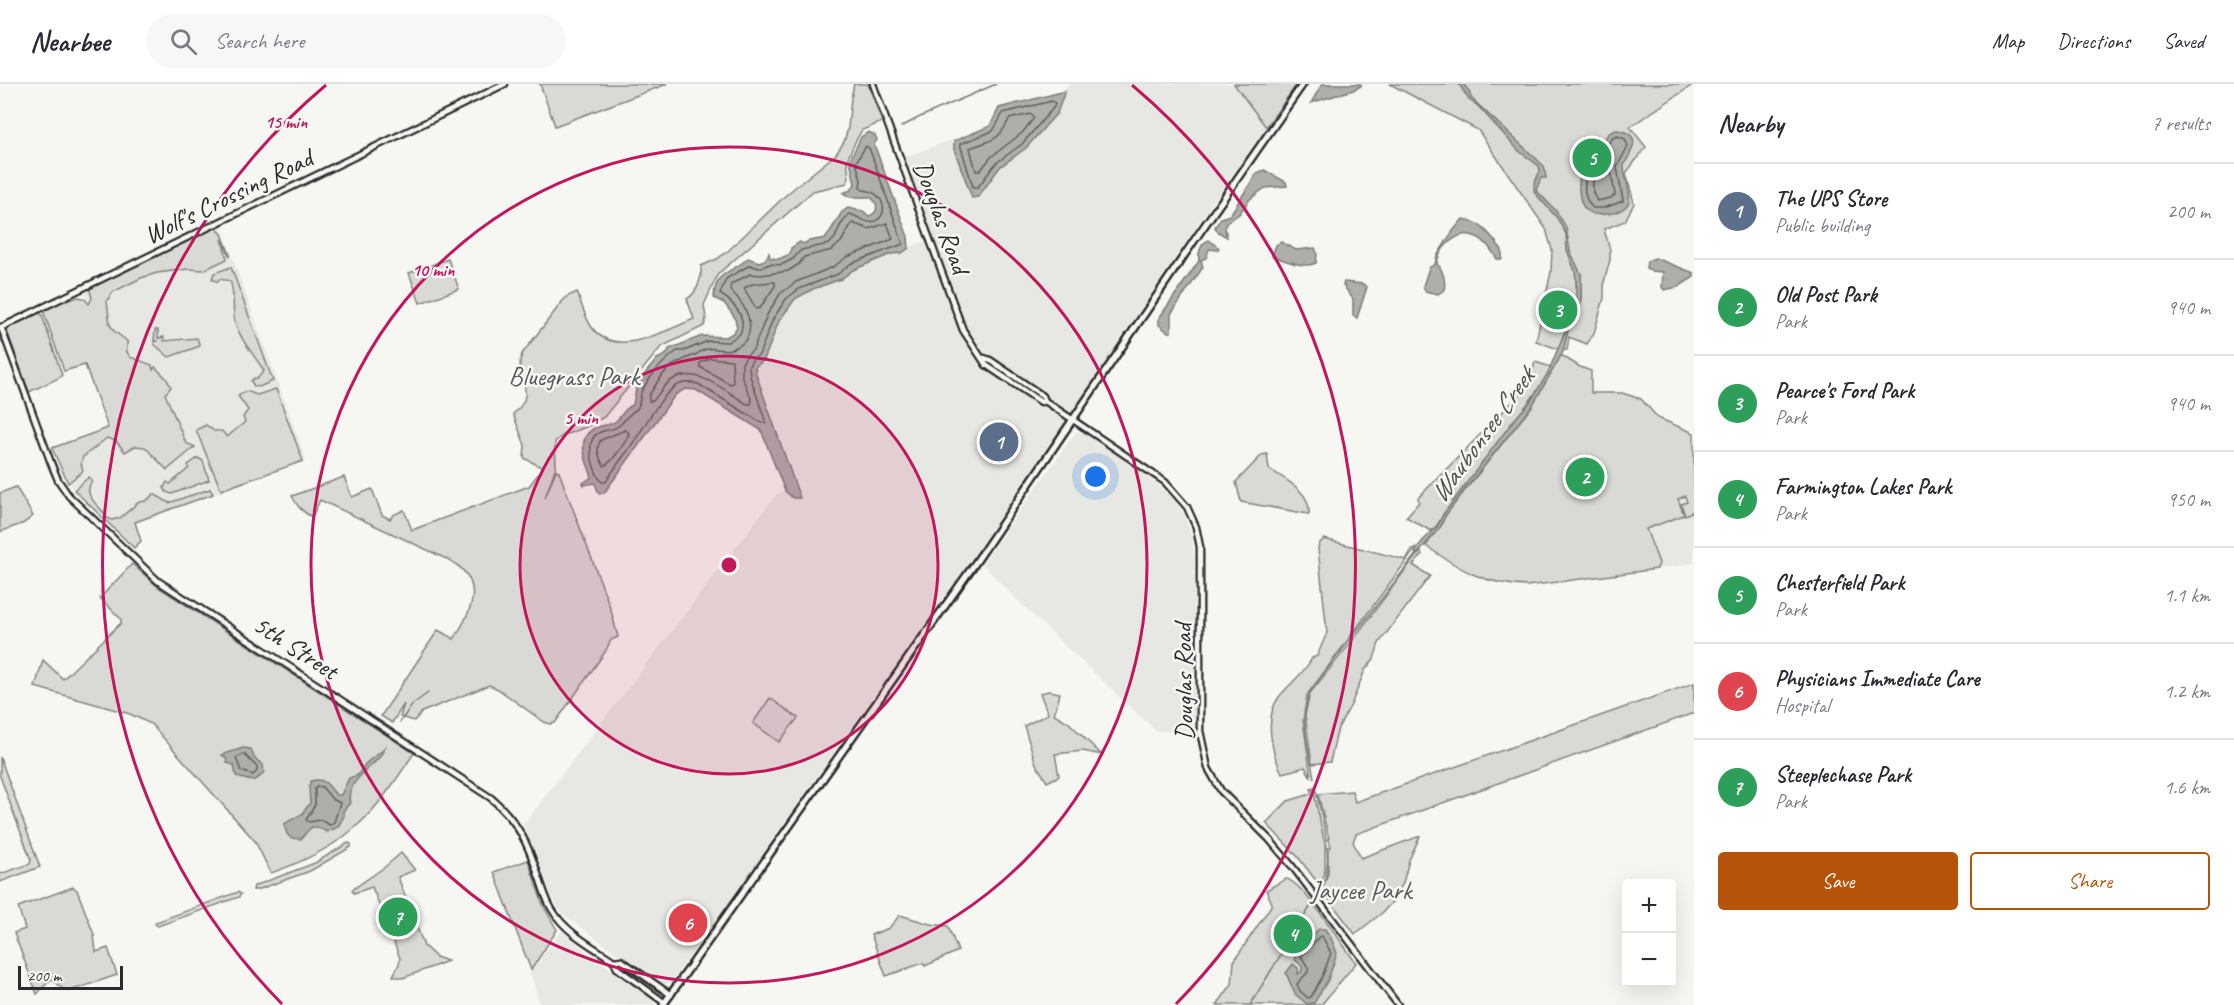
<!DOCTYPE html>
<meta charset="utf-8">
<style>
body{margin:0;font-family:Caveat,sans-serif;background:#f7f7f7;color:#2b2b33}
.controls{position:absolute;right:18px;bottom:18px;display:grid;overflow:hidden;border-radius:6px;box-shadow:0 6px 24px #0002}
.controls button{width:54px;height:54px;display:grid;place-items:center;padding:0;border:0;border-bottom:2px solid #e1e1e2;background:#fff;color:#2b2b33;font:30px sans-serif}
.scale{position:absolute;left:18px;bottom:15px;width:105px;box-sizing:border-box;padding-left:6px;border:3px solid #2b2b2b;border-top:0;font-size:16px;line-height:21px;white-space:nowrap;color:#2b2b2b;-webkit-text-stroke:4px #f6f6f2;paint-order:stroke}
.you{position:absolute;left:1096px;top:393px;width:21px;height:21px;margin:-15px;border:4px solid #fff;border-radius:50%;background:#1a73e8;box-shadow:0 0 0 9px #1a73e833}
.badge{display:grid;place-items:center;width:39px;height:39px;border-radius:50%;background:#b45309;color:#fff;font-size:20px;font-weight:700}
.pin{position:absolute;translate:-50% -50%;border:3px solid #fff;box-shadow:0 2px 6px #0006}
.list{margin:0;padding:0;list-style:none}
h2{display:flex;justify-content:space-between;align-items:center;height:78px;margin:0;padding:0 24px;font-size:26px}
h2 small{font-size:20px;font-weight:400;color:#7c7c81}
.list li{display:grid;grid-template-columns:39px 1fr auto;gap:18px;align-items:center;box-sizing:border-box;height:96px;padding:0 24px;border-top:2px solid #e1e1e2}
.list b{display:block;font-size:22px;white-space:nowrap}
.list p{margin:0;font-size:20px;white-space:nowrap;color:#7c7c81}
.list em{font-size:20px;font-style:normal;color:#7c7c81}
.actions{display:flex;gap:12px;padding:18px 24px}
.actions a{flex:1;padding:14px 0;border:2px solid #b45309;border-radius:6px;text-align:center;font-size:21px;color:#b45309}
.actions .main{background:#b45309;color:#fff}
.icon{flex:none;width:33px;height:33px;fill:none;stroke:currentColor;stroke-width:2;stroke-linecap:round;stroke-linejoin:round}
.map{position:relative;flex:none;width:1694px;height:921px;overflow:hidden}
header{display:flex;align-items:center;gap:36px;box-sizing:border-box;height:84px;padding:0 30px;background:#fff;border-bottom:2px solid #e1e1e2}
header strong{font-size:28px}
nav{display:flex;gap:33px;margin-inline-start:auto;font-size:21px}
.search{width:420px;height:54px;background:#f7f7f7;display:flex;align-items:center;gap:15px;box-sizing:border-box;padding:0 21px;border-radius:33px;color:#7c7c81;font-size:22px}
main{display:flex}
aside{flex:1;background:#fff}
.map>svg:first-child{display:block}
.built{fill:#e7e7e3}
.green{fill:#d9d9d5;stroke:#828280;stroke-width:1.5}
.water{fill:#aeaeab;stroke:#7a7a78;stroke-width:1.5}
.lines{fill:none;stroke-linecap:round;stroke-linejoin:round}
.shore{stroke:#5f5f5e;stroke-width:1.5}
.stream{stroke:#7a7a78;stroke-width:1.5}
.secondary-casing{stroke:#2b2b2b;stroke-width:9}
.primary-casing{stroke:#2b2b2b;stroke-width:10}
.secondary{stroke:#f6f6f2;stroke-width:4.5}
.primary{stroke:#f6f6f2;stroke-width:5}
.ring{fill:none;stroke:#c2185b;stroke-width:3}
.labels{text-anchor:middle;stroke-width:5;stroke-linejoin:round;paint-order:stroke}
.street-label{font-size:26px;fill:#2b2b2b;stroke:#f6f6f2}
.park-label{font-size:26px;fill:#565656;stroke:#f6f6f2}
.water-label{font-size:27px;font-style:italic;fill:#525251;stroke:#f6f6f2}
.centre{fill:#c2185b;stroke:#f6f6f2;stroke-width:3}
.ring-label{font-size:18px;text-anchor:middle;font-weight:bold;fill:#c2185b;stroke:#f6f6f2;stroke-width:5;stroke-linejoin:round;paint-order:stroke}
</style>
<header>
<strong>Nearbee</strong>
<div class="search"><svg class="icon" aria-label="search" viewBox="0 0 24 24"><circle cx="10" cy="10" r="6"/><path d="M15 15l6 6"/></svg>Search here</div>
<nav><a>Map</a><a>Directions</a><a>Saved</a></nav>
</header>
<main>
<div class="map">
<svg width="1694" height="921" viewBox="0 0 1694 921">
<rect width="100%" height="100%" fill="#f6f6f2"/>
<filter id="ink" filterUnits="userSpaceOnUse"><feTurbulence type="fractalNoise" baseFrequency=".0167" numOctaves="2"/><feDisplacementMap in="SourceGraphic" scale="12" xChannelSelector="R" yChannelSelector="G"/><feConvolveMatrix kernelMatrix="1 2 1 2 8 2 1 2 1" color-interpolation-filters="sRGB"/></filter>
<g filter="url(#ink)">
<!-- built -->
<g class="built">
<polygon points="1069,0 1234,0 1266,43 1205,129 1022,403 765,766 751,789 670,899 660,901 563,830 551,812 534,764 526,750 524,740 777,410 785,407 788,410 800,413 799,405 755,285 758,279 764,276 784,228 790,219 802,210 841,195 853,186 891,170 902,169 910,163 932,155 902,74 952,56 966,102 978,112 1000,83 1026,64 1057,29 1066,8 1064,6"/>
<polygon points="220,139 306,376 115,447 73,405 65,393 53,364 130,336 84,206"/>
<polygon points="1076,348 1084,349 1158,400 1175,417 1185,432 1192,454 1194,475 1195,648 1156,647 1016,515 982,480"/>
<polygon points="1694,408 1694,479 1657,485 1658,483 1646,445 1683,431 1677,415"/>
<polygon points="562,847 592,872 652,914 654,921 540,921 530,888"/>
</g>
<!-- green -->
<g class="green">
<polygon points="540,0 667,0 555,42"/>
<path d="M854,0H868L882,38L862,46L856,56L847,76L849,94L847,99L813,107L718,190L704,221L706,235L704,242L661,263L604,333L586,343L562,352L555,358L556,382L545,414L556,386L559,388L610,523L618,553L611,556L605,568L555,639L550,640L544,638L498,605L489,601L422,628L414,637L400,633L404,620L392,639L381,632L438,546L454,555C472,527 486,498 451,477L320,416L312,433C302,428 297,422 292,412L344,393L352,413L372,405L382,431L390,435L393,431L404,426L412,446L529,402L543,384L524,374L525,361L513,330C540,308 513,292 522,270L562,218L566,213L577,208C581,219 585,233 591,242C614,277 666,246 694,235L687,215C698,208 702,194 701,182L717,175L728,167L787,110L836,70L844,58L848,44L851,14Z"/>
<polygon points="1234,0 1297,0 1266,43"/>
<polygon points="1390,0 1694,0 1630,43 1646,63 1626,89 1634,119 1625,137 1604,145 1610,166 1610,176 1604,198 1604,214 1594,249 1587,260 1569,253 1567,266 1563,266 1568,246 1581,219 1581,190 1576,192 1576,220 1558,265 1536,257 1551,188 1552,166 1546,145 1478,46"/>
<polygon points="215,143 222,150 230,171 230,173 222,155 227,175 204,186 188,185 157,189 141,194 113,208 107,217 110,241 114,247 127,257 127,268 130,273 152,281 153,286 155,283 166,294 171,303 165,310 186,359 195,363 167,386 145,363 135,362 125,368 116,357 107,354 83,373 81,379 83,387 68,399 52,364 108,344 85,281 64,287 43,226 64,215 67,217 78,213 84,214 89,220 92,214 89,203"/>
<polygon points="448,175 459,205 420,219 409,189"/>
<path d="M231,183L273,297L259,303L254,302L251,297L254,294L257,295L264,287C254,270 241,258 235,238C232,226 235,207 230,197L219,195L218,198L212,195L214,189Z"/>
<polygon points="36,229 40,229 42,231 62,291 59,294 29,308 7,247 13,240"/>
<polygon points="155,246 158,246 158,254 164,253 164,257 197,254 200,262 169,273 154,260 154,258 158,257 154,257"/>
<path d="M1561,271L1580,283L1591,287V309H1622L1641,315L1658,334L1694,349V427L1685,431L1681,420L1687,418L1685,412L1678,415L1684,431L1646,445L1659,479L1657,485L1527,502C1483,500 1461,486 1426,462L1448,428L1532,322Z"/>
<path d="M1535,278L1551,283C1541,305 1525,322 1511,341C1490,369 1469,396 1448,424C1441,431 1440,441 1431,447L1406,433L1419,418L1418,414L1523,307L1532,289Z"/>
<polygon points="276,305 303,377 221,406 196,346 206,341 214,347 222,347 227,353 245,338 243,333 248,326 238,312 246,307 257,311"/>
<path d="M1267,370L1269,385C1286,396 1311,407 1309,430L1241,418L1236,398L1262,371Z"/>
<polygon points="198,374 203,377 209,396 172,410 166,408 164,404 167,398 170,400 189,384 188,381"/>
<path d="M89,393L92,397C82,411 97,420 106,431L105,433L112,436L120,434L139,418L146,417L154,410L169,419L210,405L213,410L135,438L141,457L134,464L74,406Z"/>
<polygon points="16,403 33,432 24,439 0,448 0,409"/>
<path d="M1324,455L1406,476L1412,465L1416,464L1307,611L1303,636L1311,693L1305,683L1282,689C1271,668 1264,633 1279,613C1290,599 1304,590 1312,574L1317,572L1327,549L1318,464L1319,460Z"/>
<polygon points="1421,468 1422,471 1413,481 1430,492 1379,559 1374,575 1365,586 1351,621 1338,644 1330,678 1312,680 1305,631 1310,609 1349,561 1415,473"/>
<path d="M132,480L158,503L414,669C371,735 346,763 271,789L255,757L151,640L130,630L35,603L43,576L63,595L121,539V535L100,514Z"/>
<polygon points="1694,599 1694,629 1356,750 1353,758 1361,774 1420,752 1409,776 1403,799 1394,816 1382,829 1355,850 1322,806 1328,789 1328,764 1331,763 1318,710 1352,707 1355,718"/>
<polygon points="1049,607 1060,609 1054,630 1068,638 1102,671 1083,667 1055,670 1059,692 1047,698 1036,680 1024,642 1048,630 1040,609"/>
<polygon points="770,614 798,634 779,658 753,639"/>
<polygon points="0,673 40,783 0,798 0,790 30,780 31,776 0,692"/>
<polygon points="1313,704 1325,761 1325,786 1321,803 1298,773 1266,739 1288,717 1311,710 1311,705"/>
<polygon points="348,759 351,760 351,763 310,787 257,806 253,806 254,802 315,779"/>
<polygon points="401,769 415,786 398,793 424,862 436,873 448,877 403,894 393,892 399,880 400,874 372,803 354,809 352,806 386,782"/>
<polygon points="528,776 543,821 557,846 531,886 494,788"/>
<path d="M1286,795C1300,795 1345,864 1356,879L1321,921H1217L1232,900L1234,877L1271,822L1272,819L1266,806Z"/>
<polygon points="73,803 77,806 94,851 96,868 108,864 117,891 70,907 63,905 51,895 37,910 14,849 25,845 18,823"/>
<polygon points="238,808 241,810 239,813 158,842 155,840 156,838"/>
<polygon points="900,831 930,840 948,842 958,867 925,882 923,879 886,892 871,851 889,844"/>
</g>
<!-- water -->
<g class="water">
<polygon points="1322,0 1361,0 1361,2 1353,6 1311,19"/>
<path d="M1459,0H1463L1469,7L1471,14L1544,82L1546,94H1541L1536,106L1556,127L1566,143L1570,167L1581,190V219L1568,246L1563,268L1532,322L1463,408L1445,432L1441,442L1417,471L1415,469C1419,457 1431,451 1438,441C1442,434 1441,431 1448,424L1513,337L1530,318L1548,289L1576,220L1577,205L1575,187L1567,166L1566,150L1557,134L1534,108V100L1540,87L1539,82L1519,67L1478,22L1469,16Z"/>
<polygon points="1065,7 1057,29 1026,64 1000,83 978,113 972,114 954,65 954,57 990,42 999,24"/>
<path d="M1617,46C1644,50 1632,67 1624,81C1623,93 1632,106 1629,117C1627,129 1598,134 1589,128C1581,124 1579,112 1579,104C1579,98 1579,90 1582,85C1585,79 1593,75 1597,68C1603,59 1605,48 1617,46Z"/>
<path d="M868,48L875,51L877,56L874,60L908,153L909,164L902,169L891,170L853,186L841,195L813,205L795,215L779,237L764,276L755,283L756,290L800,414H793L785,407L761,346L696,306L685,305L675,311L604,409L599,410L595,399L584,401L583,399L592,393C587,378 575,356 593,345C600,341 609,342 616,337C623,331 624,324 633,321L636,305L644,291L657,275L667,270L669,265L702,252L726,253L733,249L737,243L734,232L724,219L714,214C715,185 732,190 748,174L759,178L765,176L769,169L770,174L779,175L790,170L791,164L800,158L803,160L809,157L826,154L842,128L848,124L863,127L869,132C880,129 878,118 870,113H850L843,109L851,106L855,100L850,76L861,53Z"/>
<polygon points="1264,86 1286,98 1287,102 1265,104 1250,115 1239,130 1227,138 1225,144 1227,153 1218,148 1215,143 1221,134 1230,131 1257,89"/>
<path d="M1463,135C1480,136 1493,154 1502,166V175H1497C1491,166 1486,156 1474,152C1458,145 1438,165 1437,180C1443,185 1446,198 1444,206L1438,210L1425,207L1423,202L1429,184L1435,180L1437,172L1453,147Z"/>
<path d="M1209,156L1219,164L1217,166L1209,165L1206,174L1201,176L1203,183L1171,230V248H1168L1159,241V234L1199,177C1198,170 1200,159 1209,156Z"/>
<path d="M1281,158L1296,166L1315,164L1317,169L1316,179C1304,185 1284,176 1272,172L1276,161Z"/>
<polygon points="1655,174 1694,189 1694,193 1678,203 1664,206 1662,203 1663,188 1651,187 1646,184 1647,177"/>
<polygon points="1344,198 1363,200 1367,203 1357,234 1353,232 1353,215 1343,201"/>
<path d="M243,664L251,665L254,674L263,681L264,688C256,700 248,697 236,692L234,681L227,679L226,674L222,671Z"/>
<path d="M383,666L384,667C374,684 344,697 350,719L343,727L344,732L338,743L327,748C312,739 311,742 301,755L291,754L287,750L284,740L302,730L310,719L309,703L311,697C325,693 329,702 336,711H341L349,694L358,691L366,679Z"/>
<polygon points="1319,845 1325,845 1331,854 1337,869 1328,896 1314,919 1307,920 1295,910 1286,889 1293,880 1298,884 1298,890 1302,887 1302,882 1295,876 1295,868"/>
</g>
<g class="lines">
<!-- shore -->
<g class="shore">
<polygon points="1052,17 1055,19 1054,23 1022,60 996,79 978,103 973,103 960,60 993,47 1003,29"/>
<path d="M1031,30L1034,34L1022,49L991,73L980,87H976L970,64C991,56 999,58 1009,35Z"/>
<path d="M1617,52L1625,55L1628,62L1617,83L1623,117L1604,124H1593C1583,115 1584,102 1586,90L1601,74L1611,55Z"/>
<path d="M866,62L869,64L874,77L903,160L850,180L838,190L799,205L786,215L773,235L759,271L752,276L749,282L750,292L766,339H762L698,300C691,298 683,298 676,302C661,311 643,345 633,359C624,372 614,384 606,398H602C594,389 584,358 597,350C604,345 613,347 620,341C626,335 629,329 637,325C641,319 639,312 642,306C652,289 662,278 677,267H684L708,257L728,258L740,250C748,233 733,218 720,210L726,195L750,181L759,184L770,180L781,181L793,175L801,166L829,160L835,154L840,142L849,130C857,131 864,139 872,138C891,134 885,107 863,106L860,104L861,96L856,78Z"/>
<polygon points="1605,81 1610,82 1615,111 1611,114 1597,117 1593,109 1593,94"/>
<path d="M852,139L869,145L887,139L893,155L847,173L833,183L796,198L780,210L767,231L753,266L746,272L742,280V293L752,317L751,320H747C727,308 697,281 672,296C664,300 659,310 653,317H649C648,311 650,310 653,305C666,283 672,280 695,271C699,269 702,266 707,265C715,263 723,268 731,265C763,256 748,221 730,206L731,200L750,190L761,191L788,187L799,180L804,173L832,166L841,158Z"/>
<polygon points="772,198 775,198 775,202 760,224 756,225 744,204 752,200"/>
<polygon points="710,274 732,276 733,299 730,300 700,283 700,279"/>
<path d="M625,346L629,349C627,357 611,380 604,382C599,374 595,364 601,356Z"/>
<polygon points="244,670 257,683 257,687 253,691 241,687 236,674"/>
<polygon points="317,702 322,703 332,715 340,719 334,738 330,741 320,736 309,738 306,736 315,721 315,705"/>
<path d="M1319,853L1322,852L1331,869L1322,893L1311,913L1308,914L1300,907L1297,900C1308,885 1314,892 1301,872Z"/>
</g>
<!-- stream -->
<g class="stream">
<polyline points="901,43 920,33 996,0"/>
<polyline points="400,638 413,620 428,609"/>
<polyline points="384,666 386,661"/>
<path d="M1314,694C1309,664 1298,635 1311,606L1417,469"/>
<path d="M1315,702C1322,737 1335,772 1322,806"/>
<polyline points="1250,921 1312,820"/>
</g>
<!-- secondary casing -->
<g class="secondary-casing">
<g id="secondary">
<polyline points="873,0 963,246 986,281 1041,318 1045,317"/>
<path d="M1,243L51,379L58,396L69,412L158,497L491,714C518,737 528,760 539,793C543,804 546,817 553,827C566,849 594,863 614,877L617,884L665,919"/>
<polyline points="0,244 505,0"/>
<polyline points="984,274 990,276 1043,312 1045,317 1165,398 1187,423 1196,443 1200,463 1200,647 1208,684 1221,707 1269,755 1292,782 1398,921"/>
<polyline points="614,877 621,876 671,911"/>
</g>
</g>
<!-- primary casing -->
<g class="primary-casing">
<polyline id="primary" points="663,921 976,478 1198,151 1303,0"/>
</g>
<!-- secondary -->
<use href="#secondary" class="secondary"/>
<!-- primary -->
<use href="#primary" class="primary"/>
</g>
</g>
<!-- distance rings -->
<circle cx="729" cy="481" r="209" fill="#c2185b" fill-opacity=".12"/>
<g class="ring">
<circle cx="729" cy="481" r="209"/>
<circle cx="729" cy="481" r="418"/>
<path d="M282 920A627 627 0 0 1 326 1M1132 1A627 627 0 0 1 1176 920"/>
</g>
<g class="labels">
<!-- street labels -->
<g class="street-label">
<text transform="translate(228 112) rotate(-26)" y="9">Wolf's Crossing Road</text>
<text transform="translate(942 133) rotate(70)" y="9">Douglas Road</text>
<text transform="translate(296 563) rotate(33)" y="9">5th Street</text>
<text transform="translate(1183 598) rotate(-91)" y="9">Douglas Road</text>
</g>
<!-- park labels -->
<g class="park-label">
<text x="574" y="301">Bluegrass Park</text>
<text x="1361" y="815">Jaycee Park</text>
</g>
<!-- water labels -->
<g class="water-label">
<text transform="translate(1482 351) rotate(-54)" y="9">Waubonsee Creek</text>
</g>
</g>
<circle cx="729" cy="481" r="9" class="centre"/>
<g class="ring-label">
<text x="286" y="44">15 min</text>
<text x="433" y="192">10 min</text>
<text x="581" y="340">5 min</text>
</g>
</svg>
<div class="controls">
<button>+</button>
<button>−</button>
</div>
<div class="scale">200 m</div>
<div class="you"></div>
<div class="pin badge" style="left:999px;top:358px;background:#5c6f8a">1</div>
<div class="pin badge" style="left:1585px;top:393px;background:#2e9e5b">2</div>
<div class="pin badge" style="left:1558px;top:226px;background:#2e9e5b">3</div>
<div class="pin badge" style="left:1293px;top:850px;background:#2e9e5b">4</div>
<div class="pin badge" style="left:1592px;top:74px;background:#2e9e5b">5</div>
<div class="pin badge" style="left:688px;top:839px;background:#e0444e">6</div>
<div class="pin badge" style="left:398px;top:833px;background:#2e9e5b">7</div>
</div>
<aside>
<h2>Nearby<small>7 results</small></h2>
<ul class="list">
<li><span class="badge" style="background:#5c6f8a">1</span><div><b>The UPS Store</b><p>Public building</p></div><em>200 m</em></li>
<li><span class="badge" style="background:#2e9e5b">2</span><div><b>Old Post Park</b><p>Park</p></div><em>940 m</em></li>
<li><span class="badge" style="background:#2e9e5b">3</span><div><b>Pearce's Ford Park</b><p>Park</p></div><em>940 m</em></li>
<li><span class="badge" style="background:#2e9e5b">4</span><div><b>Farmington Lakes Park</b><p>Park</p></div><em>950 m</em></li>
<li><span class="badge" style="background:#2e9e5b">5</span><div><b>Chesterfield Park</b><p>Park</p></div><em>1.1 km</em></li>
<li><span class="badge" style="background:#e0444e">6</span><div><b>Physicians Immediate Care</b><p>Hospital</p></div><em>1.2 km</em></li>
<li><span class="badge" style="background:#2e9e5b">7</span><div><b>Steeplechase Park</b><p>Park</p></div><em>1.6 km</em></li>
</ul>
<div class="actions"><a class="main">Save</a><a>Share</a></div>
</aside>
</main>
